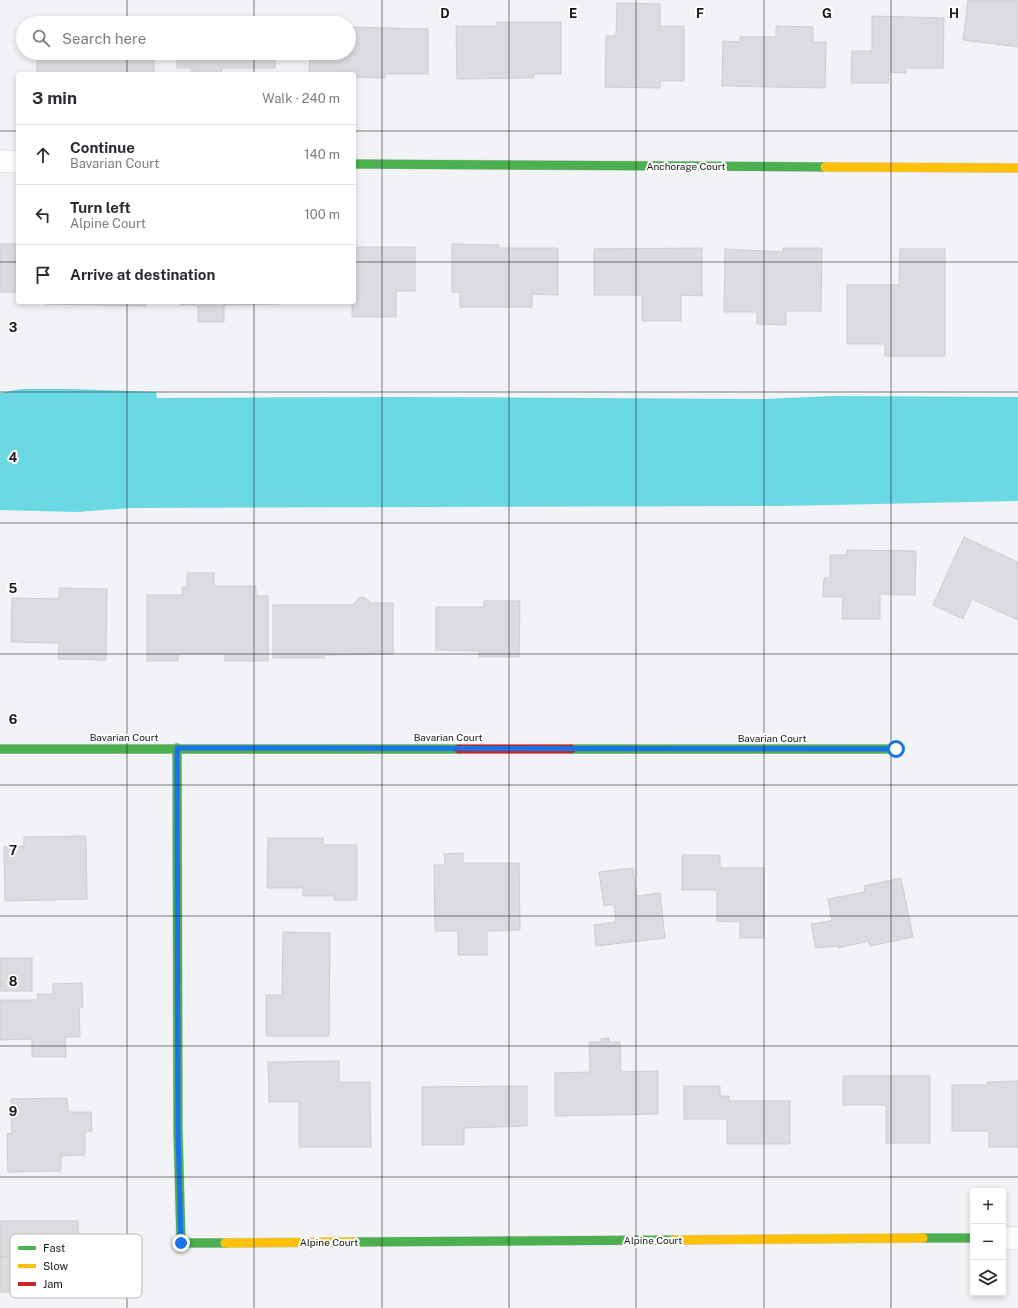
<!DOCTYPE html>
<meta charset="utf-8">
<style>
body{margin:0;font-family:"Public Sans",sans-serif;background:#f2f2f3;color:#2b2b33}
.controls{position:absolute;right:12px;bottom:12px;display:grid;overflow:hidden;border-radius:4px;box-shadow:0 2px 6px #0003}
.controls button{width:36px;height:36px;display:grid;place-items:center;padding:0;border:0;border-bottom:1px solid #e1e1e2;background:#fff;color:#2b2b33;font:20px sans-serif}
.stop{position:absolute;width:12px;height:12px;margin:-9px;border:3px solid #1a73e8;border-radius:50%;background:#fff}
.stop.end{background:#1a73e8;border-color:#fff;box-shadow:0 1px 4px #0008}
.list{margin:0;padding:0;list-style:none}
h2{display:flex;justify-content:space-between;align-items:center;height:52px;margin:0;padding:0 16px;font-size:17px}
h2 small{font-size:13px;font-weight:400;color:#7c7c81}
.list li{display:grid;grid-template-columns:26px 1fr auto;gap:12px;align-items:center;box-sizing:border-box;height:60px;padding:0 16px;border-top:1px solid #e1e1e2}
.list b{display:block;font-size:15px;white-space:nowrap}
.list p{margin:0;font-size:13px;white-space:nowrap;color:#7c7c81}
.list em{font-size:13px;font-style:normal;color:#7c7c81}
.icon{flex:none;width:22px;height:22px;fill:none;stroke:currentColor;stroke-width:2;stroke-linecap:round;stroke-linejoin:round}
.map{position:relative;flex:none;width:1018px;height:1308px;overflow:hidden}
.search{position:absolute;background:#fff;box-shadow:0 2px 6px #0003;left:16px;top:16px;width:340px;height:44px;display:flex;align-items:center;gap:10px;box-sizing:border-box;padding:0 14px;border-radius:22px;color:#7c7c81;font-size:15px}
.panel{position:absolute;background:#fff;box-shadow:0 2px 6px #0003;left:16px;top:72px;width:340px;height:232px;border-radius:4px}
.map>svg:first-child{display:block}
.water{fill:#6ad9e3}
.building{fill:#dbdcdf;stroke:#cccdd0}
.lines{fill:none;stroke-linecap:round;stroke-linejoin:round}
.street-casing{stroke:#cdcfd1;stroke-width:23}
.fast-casing{stroke:#cdcfd1;stroke-width:10}
.slow-casing{stroke:#cdcfd1;stroke-width:10}
.jam-casing{stroke:#cdcfd1;stroke-width:10}
.street{stroke:#fdfdfe;stroke-width:22}
.fast{stroke:#4caf50;stroke-width:9}
.slow{stroke:#ffc107;stroke-width:9}
.jam{stroke:#c62828;stroke-width:9}
.route{stroke:#1a73e8;stroke-width:5}
.grid{fill:none;stroke:#141517;stroke-width:1;stroke-opacity:0.55}
.labels{text-anchor:middle;stroke-width:4;stroke-linejoin:round;paint-order:stroke}
.street-label{font-size:10px;fill:#141517;stroke:#fff}
.key{fill:#fff;stroke:#b8b9b9;stroke-width:1}
.key-label{font-size:11px;fill:#141517}
.grid-label{font-size:13px;text-anchor:middle;font-weight:bold;fill:#141517;stroke:#fff;stroke-width:4;stroke-linejoin:round;paint-order:stroke}
</style>
<div class="map">
<svg width="1018" height="1308" viewBox="0 0 1018 1308">
<rect width="100%" height="100%" fill="#f1f3f6"/>
<!-- water -->
<polygon class="water" points="21,389 74,389 156,392 157,398 402,397 762,399 833,396 1018,397 1018,501 783,506 131,508 76,512 0,510 0,393"/>
<!-- building -->
<g class="building">
<polygon points="968,0 1018,0 1018,47 963,40"/>
<polygon points="617,3 660,4 660,26 684,26 684,81 660,81 660,88 605,87 606,36 616,36"/>
<polygon points="872,16 944,18 943,68 906,68 906,73 889,72 888,83 851,83 852,51 872,51"/>
<polygon points="177,21 275,22 275,23 177,23"/>
<polygon points="497,22 561,22 561,74 534,74 534,78 457,79 456,26 497,26"/>
<polygon points="776,26 813,27 813,42 826,42 825,88 722,86 723,41 740,42 740,37 776,37"/>
<polygon points="349,27 428,29 428,74 385,74 385,78 354,77 354,74 309,74 310,53 349,53"/>
<rect x="37" y="53" width="117" height="21"/>
<polygon points="177,53 275,53 275,68 222,68 222,74 192,74 192,68 177,68"/>
<rect x="0" y="244" width="16" height="48"/>
<polygon points="452,244 499,245 498,248 558,248 558,295 532,294 532,307 460,307 460,292 452,292"/>
<polygon points="354,247 415,247 415,291 396,291 396,317 352,317"/>
<polygon points="702,248 702,296 681,295 681,321 642,321 642,295 594,295 594,249"/>
<polygon points="783,248 822,248 821,311 786,311 786,325 757,324 757,312 724,312 725,249 783,252"/>
<polygon points="900,249 945,249 945,356 885,356 885,344 847,344 847,285 899,285"/>
<polygon points="45,302 146,302 146,306 45,304"/>
<polygon points="180,302 279,302 279,304 224,305 224,322 198,322 198,305 180,305"/>
<polygon points="964,537 1018,562 1018,620 972,599 963,619 933,605"/>
<polygon points="847,550 916,551 915,595 880,594 880,619 842,619 843,597 823,597 824,578 830,578 830,555 847,555"/>
<polygon points="187,573 214,573 214,586 256,586 256,596 268,596 268,661 225,661 225,654 178,654 178,661 147,661 147,595 183,595 182,587 187,587"/>
<polygon points="59,588 107,589 106,660 58,659 59,643 11,642 12,598 59,599"/>
<polygon points="360,597 365,598 371,603 393,603 393,654 324,655 324,658 273,658 273,605 353,605"/>
<polygon points="484,601 520,601 519,657 479,657 479,651 436,650 436,607 484,607"/>
<polygon points="86,836 87,899 5,901 4,847 24,846 24,837"/>
<polygon points="268,838 323,838 323,845 357,845 357,900 334,900 334,896 303,896 303,888 267,888"/>
<polygon points="463,853 463,863 519,863 520,930 487,931 487,955 458,955 458,931 435,931 434,865 445,865 444,854"/>
<polygon points="682,855 720,855 720,868 764,868 764,938 740,938 740,922 717,921 717,890 682,890"/>
<polygon points="633,868 636,896 660,893 665,938 596,946 594,925 616,922 614,904 604,906 599,872"/>
<polygon points="901,878 913,937 870,946 869,941 838,948 838,946 816,948 811,924 832,921 828,899 865,892 864,886"/>
<polygon points="283,932 330,933 329,1036 266,1036 266,995 282,995"/>
<rect x="0" y="958" width="32" height="33"/>
<polygon points="82,983 83,1007 79,1007 80,1037 65,1037 66,1057 32,1057 32,1039 0,1040 0,1000 38,1000 37,994 53,994 53,984"/>
<polygon points="609,1038 609,1042 620,1042 621,1072 658,1071 658,1114 555,1116 555,1073 590,1072 589,1042 601,1042 601,1039"/>
<polygon points="339,1061 339,1082 370,1082 371,1147 299,1147 299,1102 269,1102 268,1062"/>
<polygon points="843,1076 930,1076 930,1143 886,1143 886,1105 843,1105"/>
<polygon points="1018,1081 1018,1147 989,1147 989,1131 952,1131 952,1085 987,1085 987,1082"/>
<polygon points="527,1086 527,1126 464,1128 464,1145 422,1145 422,1087"/>
<polygon points="684,1086 720,1086 720,1096 729,1096 729,1101 790,1101 790,1144 727,1144 727,1119 684,1119"/>
<polygon points="67,1098 68,1112 91,1112 92,1131 85,1132 85,1155 61,1156 61,1171 8,1172 7,1134 12,1133 11,1099"/>
<polygon points="0,1221 78,1221 79,1256 0,1257"/>
<polygon points="79,1256 79,1292 0,1292 0,1257"/>
</g>
<g class="lines">
<!-- street casing -->
<g class="street-casing">
<g id="street">
<polyline points="0,161 18,162"/>
<polyline points="1003,1238 1018,1238"/>
</g>
</g>
<!-- fast casing -->
<g class="fast-casing">
<g id="fast">
<polyline points="354,164 825,167"/>
<polyline points="177,748 178,1130 181,1243 225,1243"/>
<polyline points="0,749 459,749"/>
<polyline points="571,749 896,749"/>
<polyline points="923,1238 973,1238"/>
<polyline points="355,1242 673,1240"/>
</g>
</g>
<!-- slow casing -->
<g class="slow-casing">
<g id="slow">
<polyline points="825,167 1018,168"/>
<polyline points="673,1240 923,1238"/>
<polyline points="225,1243 355,1242"/>
</g>
</g>
<!-- jam casing -->
<g class="jam-casing">
<polyline id="jam" points="459,749 571,749"/>
</g>
<!-- street -->
<use href="#street" class="street"/>
<!-- fast -->
<use href="#fast" class="fast"/>
<!-- slow -->
<use href="#slow" class="slow"/>
<!-- jam -->
<use href="#jam" class="jam"/>
</g>
<g class="lines">
<!-- route -->
<polyline class="route" points="181,1243 178,1130 177,748 896,749"/>
</g>
<!-- grid -->
<path class="grid" d="M127,0V23M254,0V23M382,0V1308M509,0V1308M636,0V1308M764,0V1308M891,0V1308M127,53V74M254,53V74M0,131H18M354,131H1018M0,262H18M354,262H1018M127,302V1308M254,302V1308M0,392H1018M0,523H1018M0,654H1018M0,785H1018M0,916H1018M0,1046H1018M0,1177H1018"/>
<g class="labels">
<!-- street labels -->
<g class="street-label">
<text x="686" y="170">Anchorage Court</text>
<text x="124" y="741">Bavarian Court</text>
<text x="448" y="741">Bavarian Court</text>
<text x="772" y="742">Bavarian Court</text>
<text x="653" y="1244">Alpine Court</text>
<text x="329" y="1246">Alpine Court</text>
</g>
</g>
<!-- legend -->
<rect x="10" y="1234" width="132" height="64" rx="6" class="key"/>
<rect x="18" y="1246" width="18" height="4" fill="#4caf50"/>
<rect x="18" y="1264" width="18" height="4" fill="#ffc107"/>
<rect x="18" y="1282" width="18" height="4" fill="#c62828"/>
<g class="key-label">
<text x="43" y="1252">Fast</text>
<text x="43" y="1270">Slow</text>
<text x="43" y="1288">Jam</text>
</g>
<g class="grid-label">
<text x="445" y="18">D</text>
<text x="573" y="18">E</text>
<text x="700" y="18">F</text>
<text x="827" y="18">G</text>
<text x="954" y="18">H</text>
<text x="13" y="332">3</text>
<text x="13" y="462">4</text>
<text x="13" y="593">5</text>
<text x="13" y="724">6</text>
<text x="13" y="855">7</text>
<text x="13" y="986">8</text>
<text x="13" y="1116">9</text>
</g>
</svg>
<div class="controls">
<button>+</button>
<button>−</button>
<button><svg class="icon" aria-label="layers" viewBox="0 0 24 24"><path d="M12 4l9 5-9 5-9-5zM3 14l9 5 9-5"/></svg></button>
</div>
<div class="stop" style="left:896px;top:749px"></div>
<div class="stop end" style="left:181px;top:1243px"></div>
<div class="search"><svg class="icon" aria-label="search" viewBox="0 0 24 24"><circle cx="10" cy="10" r="6"/><path d="M15 15l6 6"/></svg>Search here</div>
<section class="panel">
<h2>3 min<small>Walk · 240 m</small></h2>
<ul class="list">
<li><svg class="icon" aria-label="ahead" viewBox="0 0 24 24"><path d="M12 20V5M6 11l6-6 6 6"/></svg><div><b>Continue</b><p>Bavarian Court</p></div><em>140 m</em></li>
<li><svg class="icon" aria-label="left" viewBox="0 0 24 24"><path d="M17 20v-9H6M10 6l-5 5 5 5"/></svg><div><b>Turn left</b><p>Alpine Court</p></div><em>100 m</em></li>
<li><svg class="icon" aria-label="arrive" viewBox="0 0 24 24"><path d="M6 21V4h12l-3 4 3 4H6"/></svg><div><b>Arrive at destination</b></div></li>
</ul>
</section>
</div>
